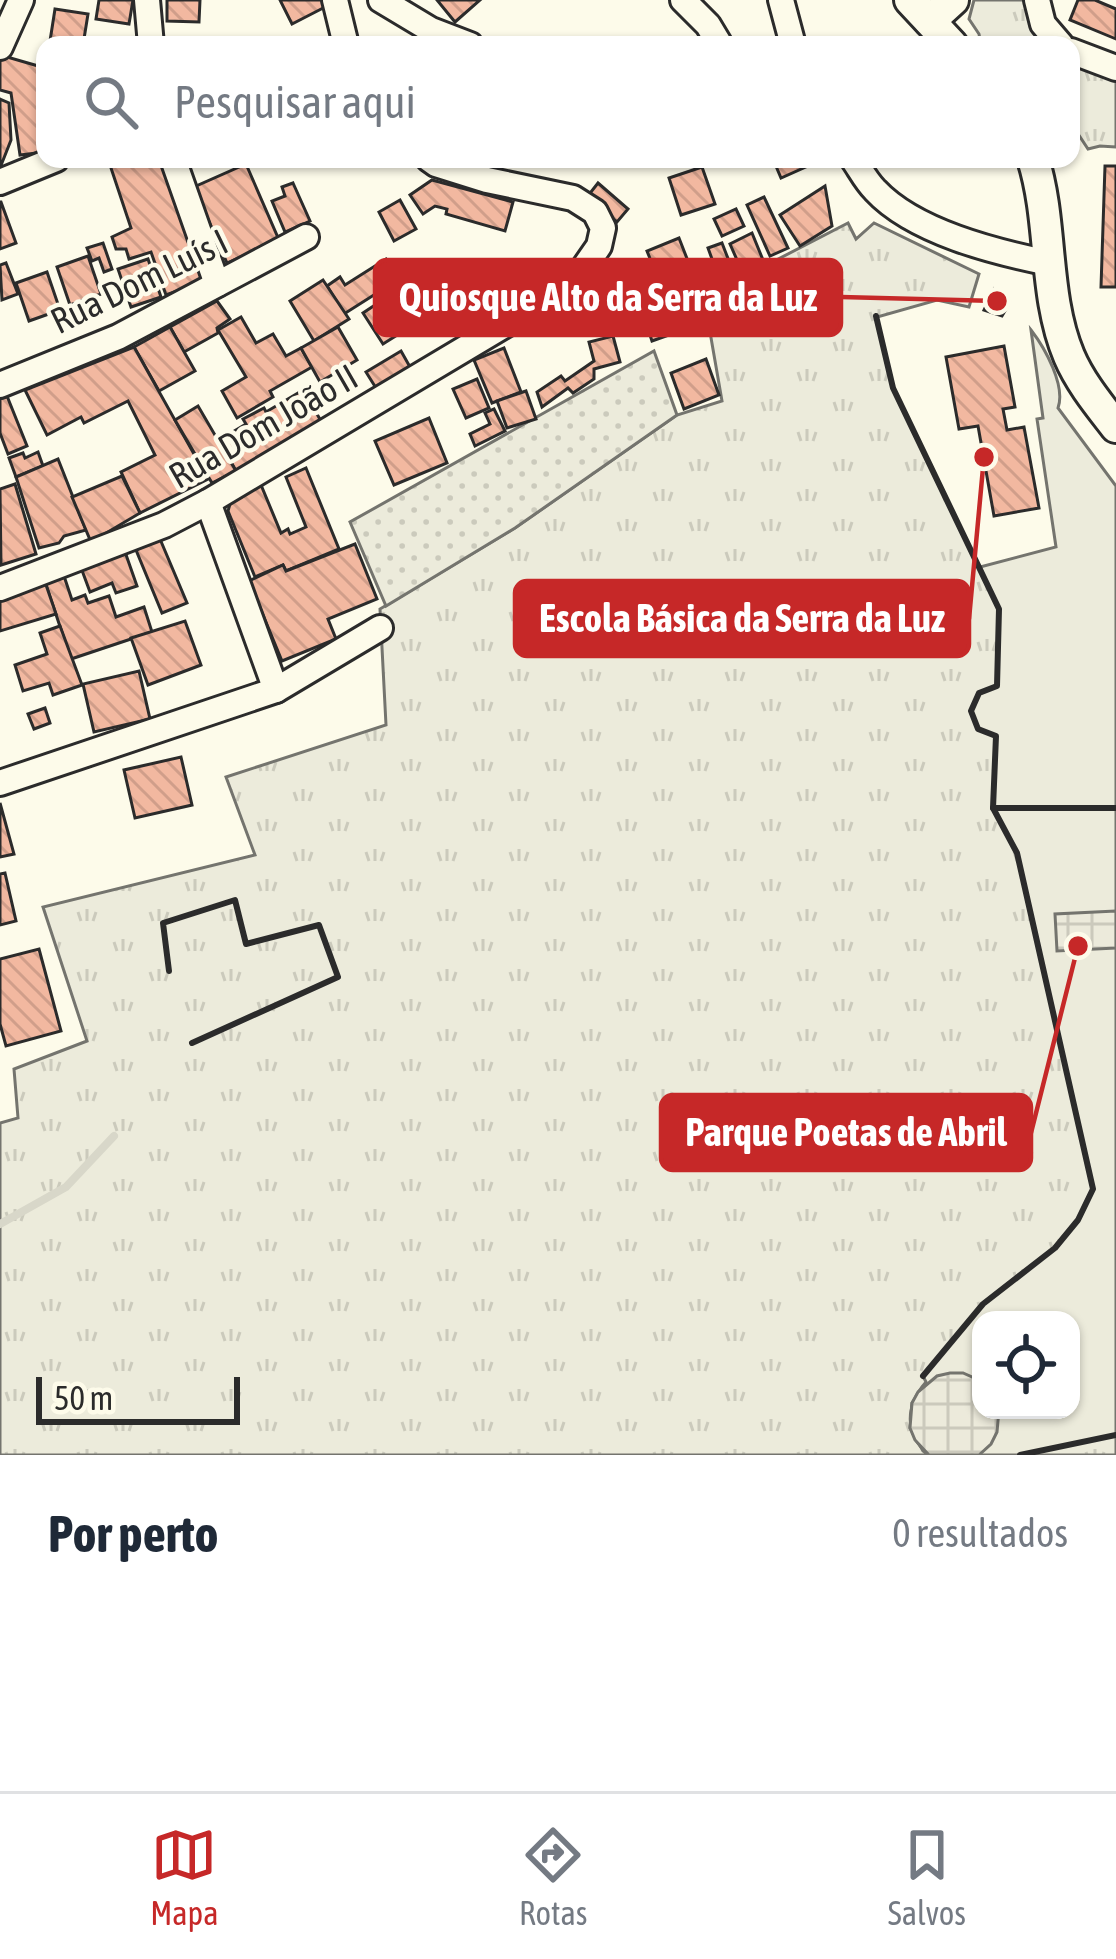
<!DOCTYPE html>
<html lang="pt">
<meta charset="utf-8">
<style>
body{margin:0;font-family:"Asap Condensed",sans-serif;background:#f2f2f3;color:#1f2937}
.controls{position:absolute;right:36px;bottom:36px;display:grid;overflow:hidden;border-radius:24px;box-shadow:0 3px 9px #0004}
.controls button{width:108px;height:108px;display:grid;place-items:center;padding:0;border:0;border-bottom:3px solid #e0e1e3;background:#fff;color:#1f2937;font:60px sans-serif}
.scale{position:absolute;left:36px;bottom:30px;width:204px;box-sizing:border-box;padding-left:12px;border:6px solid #2b2b2b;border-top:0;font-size:33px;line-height:42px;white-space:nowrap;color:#2b2b2b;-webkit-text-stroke:9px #fdfbea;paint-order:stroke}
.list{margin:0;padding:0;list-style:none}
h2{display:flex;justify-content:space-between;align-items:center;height:156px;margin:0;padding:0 48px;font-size:51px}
h2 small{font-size:39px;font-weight:400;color:#747a83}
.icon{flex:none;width:66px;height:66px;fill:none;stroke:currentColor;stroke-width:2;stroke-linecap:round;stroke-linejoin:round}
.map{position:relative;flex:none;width:1116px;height:1455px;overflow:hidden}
.search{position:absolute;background:#fff;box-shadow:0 3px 9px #0004;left:36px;right:36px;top:36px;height:132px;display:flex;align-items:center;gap:30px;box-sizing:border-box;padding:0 42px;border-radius:24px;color:#747a83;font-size:45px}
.sheet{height:336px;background:#fff}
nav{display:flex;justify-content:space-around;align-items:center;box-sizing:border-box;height:168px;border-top:3px solid #e0e1e3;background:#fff;font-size:33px;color:#747a83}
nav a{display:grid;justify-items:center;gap:6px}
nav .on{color:#c62828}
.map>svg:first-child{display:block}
.grass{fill:url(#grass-tufts);stroke:#74746e;stroke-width:3}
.park{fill:#ecebdb;stroke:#74746e;stroke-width:3;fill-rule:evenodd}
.garden{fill:url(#garden-dots);stroke:#74746e;stroke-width:3}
.plaza{fill:url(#plaza-grid);stroke:#74746e;stroke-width:3}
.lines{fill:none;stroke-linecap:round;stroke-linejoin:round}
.stream{stroke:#d8d7c9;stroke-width:8}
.building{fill:url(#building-back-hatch);stroke:#2b2b2b;stroke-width:3}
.minor-casing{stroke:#2b2b2b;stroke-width:30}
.tertiary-casing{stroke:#2b2b2b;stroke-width:36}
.minor{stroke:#fdfbea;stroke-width:24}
.tertiary{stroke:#fdfbea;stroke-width:30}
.wall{stroke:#2b2b2b;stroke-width:6}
.labels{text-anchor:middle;stroke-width:9;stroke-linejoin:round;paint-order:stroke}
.street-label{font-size:36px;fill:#2b2b2b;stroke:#fdfbea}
.leader{fill:none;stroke:#c62828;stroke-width:4.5}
.callout-dot{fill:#c62828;stroke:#fdfbea;stroke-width:4.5}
.callout{fill:#c62828;stroke:#c62828;stroke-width:4.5}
.callout-label{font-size:39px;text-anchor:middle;font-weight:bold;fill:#fff}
</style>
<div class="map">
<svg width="1116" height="1455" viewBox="0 0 1116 1455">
<defs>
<pattern id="grass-tufts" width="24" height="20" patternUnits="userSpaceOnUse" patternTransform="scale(3)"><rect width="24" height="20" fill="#ecebdb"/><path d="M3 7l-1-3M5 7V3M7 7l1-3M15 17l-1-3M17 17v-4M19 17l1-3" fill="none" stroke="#cbcabc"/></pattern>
<pattern id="garden-dots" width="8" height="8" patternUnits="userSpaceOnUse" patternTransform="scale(3)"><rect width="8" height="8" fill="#ecebdb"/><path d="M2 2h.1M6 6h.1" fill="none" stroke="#cbcabc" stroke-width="1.8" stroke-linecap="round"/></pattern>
<pattern id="plaza-grid" width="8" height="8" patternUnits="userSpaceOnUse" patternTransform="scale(3)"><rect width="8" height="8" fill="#eceadb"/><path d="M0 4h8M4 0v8" fill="none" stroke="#cbc9bc"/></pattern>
<pattern id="building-back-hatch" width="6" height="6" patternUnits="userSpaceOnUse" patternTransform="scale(3)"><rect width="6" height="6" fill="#f2b8a0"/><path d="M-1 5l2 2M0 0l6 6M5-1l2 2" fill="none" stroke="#d09e8a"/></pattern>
</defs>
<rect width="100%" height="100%" fill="#fdfbea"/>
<!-- grass -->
<g class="grass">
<polygon points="974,0 1029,0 1052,45 981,45 979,34 969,19"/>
<polygon points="1071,62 1116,76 1116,147 1100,146 1088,149 1071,123"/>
<polygon points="848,223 856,239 874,223 979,274 969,307 937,300 877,317 893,388 999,609 993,808 1017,853 1093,1189 1078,1220 1055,1248 983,1304 912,1403 910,1428 923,1451 929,1455 0,1455 0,1123 18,1118 14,1069 87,1041 43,907 255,855 226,777 386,725 380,609 515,528 677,415 722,401 706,309 727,295 745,322 766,315 755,271"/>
<polygon points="1116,1435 1116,1455 1020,1455"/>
</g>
<!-- park -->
<path class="park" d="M1031,330C1045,348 1066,386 1058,408L1116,486V1435L1020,1455H929C904,1434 905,1406 926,1382L923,1376L983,1304L1055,1248L1078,1220L1093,1189L1017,853L993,808L996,737L978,729L971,711L979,693L997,685L999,609L980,567L1056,547L1037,419L1043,418ZM981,1320H1071V1410H981Z"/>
<!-- garden -->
<polygon class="garden" points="654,351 677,415 515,528 386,606 350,522"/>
<!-- plaza -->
<g class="plaza">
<polygon points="1116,911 1116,948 1057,951 1055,914"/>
<polygon points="950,1373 963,1373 981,1381 981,1410 999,1410 997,1432 991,1444 979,1455 929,1455 915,1440 910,1428 912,1403 918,1392 937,1376"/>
</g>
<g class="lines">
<!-- stream -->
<polyline class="stream" points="0,1224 66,1187 114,1136"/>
</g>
<!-- building -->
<g class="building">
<polygon points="99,0 133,0 129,24 96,19"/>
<polygon points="167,0 200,0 199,22 167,21"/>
<polygon points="280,0 323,0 327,6 292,24"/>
<polygon points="437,0 480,0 455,22"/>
<polygon points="1078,0 1095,0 1116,9 1116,39 1070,20"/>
<polygon points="55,9 88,14 83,45 50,41"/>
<polygon points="0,55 45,68 45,152 20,155 11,93 0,90"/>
<polygon points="0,99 9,103 11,140 0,168"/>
<polygon points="108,159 163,159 205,281 166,295 151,252 129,259 126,249 116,249 112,237 131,228"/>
<polygon points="773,159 818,159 819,161 781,178"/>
<polygon points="246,164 279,240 227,263 194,187"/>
<polygon points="1105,166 1116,166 1116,287 1101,287"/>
<polygon points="702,167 715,204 681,215 669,178"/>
<polygon points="432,180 513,202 505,231 446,214 447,209 435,206 423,214 410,195"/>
<polygon points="293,183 310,221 285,232 272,201 285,196 282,187"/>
<polygon points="598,183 628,209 617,222 587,197"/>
<polygon points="825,186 832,226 800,246 780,215"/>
<polygon points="764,197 788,248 770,256 747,205"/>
<polygon points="400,200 416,229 394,241 379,212"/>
<polygon points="1,202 16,243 0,249 0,202"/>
<polygon points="736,209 744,226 722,236 714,219"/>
<polygon points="752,233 763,260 741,269 730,244"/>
<polygon points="679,238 700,292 595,335 582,303 620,287 615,276 651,261 647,251"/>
<polygon points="103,243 112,269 104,272 99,258 92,261 87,248"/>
<polygon points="722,243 739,287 724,292 708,248"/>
<polygon points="88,256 101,294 70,305 57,267"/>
<polygon points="148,259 161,297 131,307 118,269"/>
<polygon points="386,259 399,279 344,314 327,286 340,277 345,285"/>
<polygon points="6,263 18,294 2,300 0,265"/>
<polygon points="47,272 60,310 29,321 16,283"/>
<polygon points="323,280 349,319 314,341 290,301"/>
<polygon points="994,289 1004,297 1008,306 1002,316 984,310"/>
<polygon points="390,295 410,327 383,344 363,313"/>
<polygon points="217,301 230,319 217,328 218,333 184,352 170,327"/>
<polygon points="687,305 694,326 652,341 645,320"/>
<polygon points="241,317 256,343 273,334 286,356 301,348 312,367 270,391 273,397 237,418 222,391 246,377 218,330"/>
<polygon points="170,327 195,371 159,391 134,347"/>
<polygon points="338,327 357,360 320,382 301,348"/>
<polygon points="613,336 620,362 594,369 594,379 573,393 568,388 542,407 537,392 561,376 565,381 594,361 589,342"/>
<polygon points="1004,346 1015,407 1003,409 1007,430 1024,427 1039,508 994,516 978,426 959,429 946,357"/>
<polygon points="134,347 208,479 140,513 121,472 155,455 128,401 84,423 81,417 47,435 25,390"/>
<polygon points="504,348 521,392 492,403 474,360"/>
<polygon points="401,351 410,367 376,388 366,372"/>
<polygon points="706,359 719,395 684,409 671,373"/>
<polygon points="477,379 489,408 466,418 453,389"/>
<polygon points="303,390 321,421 236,471 219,440 246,424 243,419 264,408 266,412"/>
<polygon points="526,391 536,419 507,428 497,401"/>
<polygon points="7,396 27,446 8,454 0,433 0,399"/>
<polygon points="198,406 236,471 212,483 175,420"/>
<polygon points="494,409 505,431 475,446 470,434 490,424 485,413"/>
<polygon points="429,418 447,463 394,485 375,441"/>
<polygon points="38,452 43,466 16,477 9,458 23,453 25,458"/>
<polygon points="58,459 86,530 64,536 59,543 39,548 16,477"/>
<polygon points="306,468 339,549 286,571 283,565 255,577 228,511 232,497 261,485 281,533 288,529 290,534 306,527 286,477"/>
<polygon points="122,476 140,513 91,542 72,497"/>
<polygon points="15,484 36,554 1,565 0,489"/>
<polygon points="160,539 187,603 162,613 136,550"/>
<polygon points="355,544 377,599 328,619 336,639 282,661 249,581 283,565 286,571"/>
<polygon points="124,549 137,586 116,593 112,583 90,592 80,565"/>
<polygon points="63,573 72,600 85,595 88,603 109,596 116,617 144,607 152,632 71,659 44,579"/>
<polygon points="44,579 56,614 0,631 0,595"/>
<polygon points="185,621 201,665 148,685 131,638"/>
<polygon points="60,626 82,685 53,695 49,683 23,691 15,665 47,654 40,633"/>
<polygon points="139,671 150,719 94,732 83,684"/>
<polygon points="45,708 50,723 34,729 28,714"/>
<polygon points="181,757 192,805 135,818 124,770"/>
<polygon points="0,803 14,854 0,857"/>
<polygon points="5,873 16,921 0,925 0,874"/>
<polygon points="39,949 61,1031 6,1046 0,1024 0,959"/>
</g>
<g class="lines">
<!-- minor casing -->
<g class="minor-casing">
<g id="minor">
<polyline points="147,0 151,45"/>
<polyline points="335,0 346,45"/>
<polyline points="381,0 431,30 470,45"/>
<polyline points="683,0 708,25 720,45"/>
<polyline points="781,0 793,45"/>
<polyline points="1037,0 1043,24 1061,45"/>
<polyline points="0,47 21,0"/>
<polyline points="1071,51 1116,68"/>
<polyline points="173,159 217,284"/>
<path d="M853,159C860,169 866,181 875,190C914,232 995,252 1049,263"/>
<polyline points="0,182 56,159"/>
<polyline points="0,385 118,337 306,237"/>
<polyline points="208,502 276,690"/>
<polyline points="0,588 164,525 208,502 523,314 581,272 599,246 603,228 595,212 573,198 487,180 436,164 429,159"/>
<polyline points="0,783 276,690 380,628"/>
</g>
</g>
<!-- tertiary casing -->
<g class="tertiary-casing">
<g id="tertiary">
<polyline points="910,0 952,45"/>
<polyline points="930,21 953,0"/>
<path d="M1033,159C1053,222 1043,294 1069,356C1080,382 1099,405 1116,427"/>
</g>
</g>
<!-- minor -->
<use href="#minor" class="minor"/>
<!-- tertiary -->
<use href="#tertiary" class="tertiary"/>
<!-- wall -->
<g class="wall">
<polyline points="876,316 893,388 999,609 997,686 979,693 971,711 978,729 996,736 993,808 1017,853 1093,1189 1078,1220 1055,1248 983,1304 923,1376"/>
<polyline points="993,808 1115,808"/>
<polyline points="169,971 163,923 235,900 246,944 319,925 338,977 192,1043"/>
<polyline points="1020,1455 1116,1435"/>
</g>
</g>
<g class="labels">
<!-- street labels -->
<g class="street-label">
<text transform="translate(139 281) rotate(-26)" y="13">Rua Dom Luís I</text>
<text transform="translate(263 426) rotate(-30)" y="13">Rua Dom João II</text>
</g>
</g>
<!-- callouts -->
<path class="leader" d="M997 301L841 297M984 457L969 619M1078 946L1031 1133"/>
<g class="callout-dot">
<circle cx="997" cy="301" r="12"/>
<circle cx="984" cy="457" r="12"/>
<circle cx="1078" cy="946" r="12"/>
</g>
<g class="callout">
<rect x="375" y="260" width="466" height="75" rx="12"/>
<rect x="515" y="581" width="454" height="75" rx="12"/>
<rect x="661" y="1095" width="370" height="75" rx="12"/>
</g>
<g class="callout-label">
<text x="608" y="311">Quiosque Alto da Serra da Luz</text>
<text x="742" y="632">Escola Básica da Serra da Luz</text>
<text x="846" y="1146">Parque Poetas de Abril</text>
</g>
</svg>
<div class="controls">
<button><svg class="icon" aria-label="locate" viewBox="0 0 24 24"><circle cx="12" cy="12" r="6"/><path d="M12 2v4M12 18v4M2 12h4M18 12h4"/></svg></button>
</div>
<div class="scale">50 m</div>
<div class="search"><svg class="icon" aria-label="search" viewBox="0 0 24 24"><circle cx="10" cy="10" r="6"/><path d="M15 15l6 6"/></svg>Pesquisar aqui</div>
</div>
<section class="sheet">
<h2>Por perto<small>0 resultados</small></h2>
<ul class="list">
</ul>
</section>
<nav>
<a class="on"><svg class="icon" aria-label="map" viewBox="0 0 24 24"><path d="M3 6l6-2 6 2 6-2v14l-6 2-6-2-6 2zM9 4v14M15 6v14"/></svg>Mapa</a>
<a><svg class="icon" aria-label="directions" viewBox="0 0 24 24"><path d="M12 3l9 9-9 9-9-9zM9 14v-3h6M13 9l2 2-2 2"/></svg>Rotas</a>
<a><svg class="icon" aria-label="saved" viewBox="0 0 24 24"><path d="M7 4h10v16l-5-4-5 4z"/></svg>Salvos</a>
</nav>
